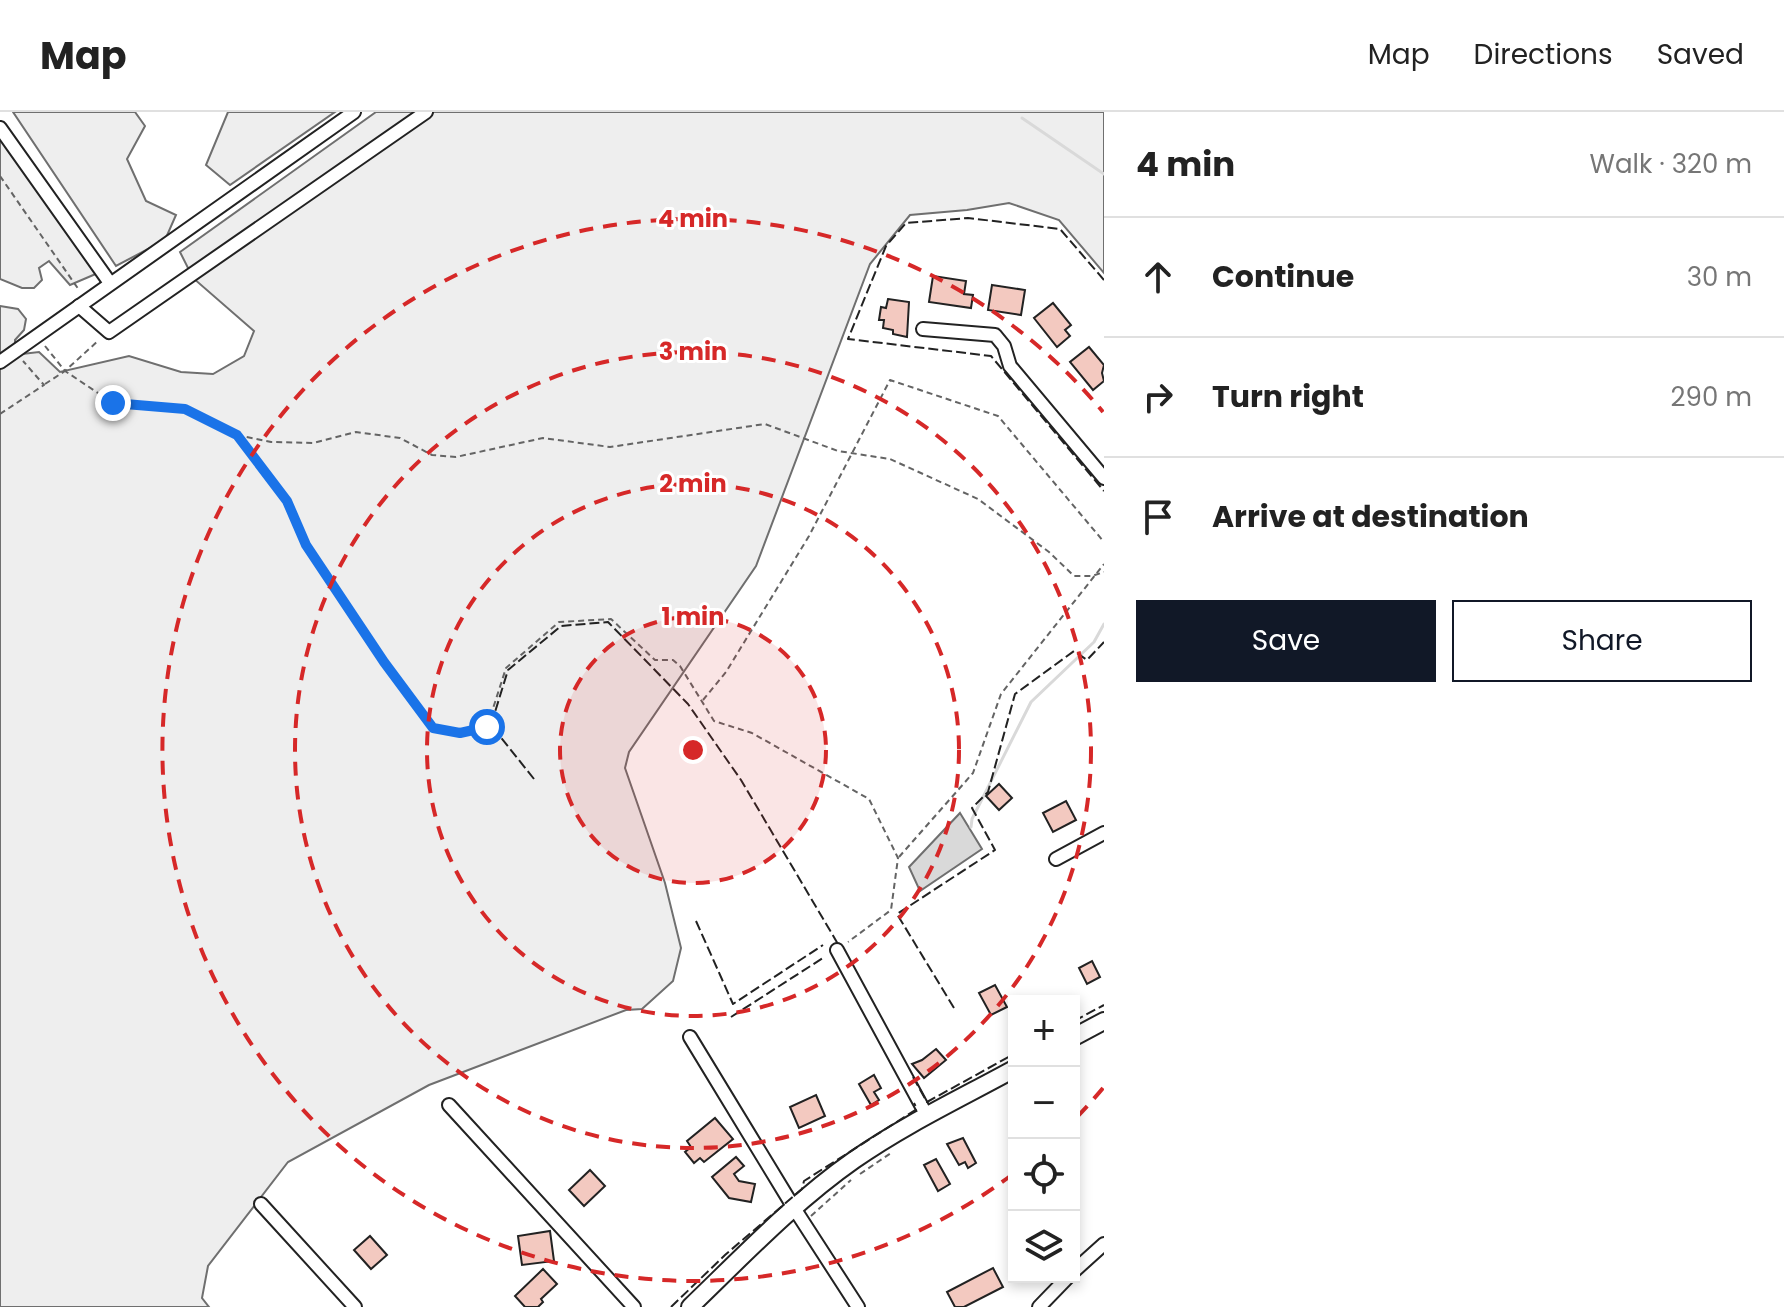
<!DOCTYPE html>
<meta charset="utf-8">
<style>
body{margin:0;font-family:Poppins,sans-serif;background:#f6f6f6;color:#222}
.controls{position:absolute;right:24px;bottom:24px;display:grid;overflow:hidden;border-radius:0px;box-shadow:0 4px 12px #0003}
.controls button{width:72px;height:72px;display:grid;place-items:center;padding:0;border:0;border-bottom:2px solid #e0e0e0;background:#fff;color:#222;font:40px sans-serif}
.stop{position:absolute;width:24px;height:24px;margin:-18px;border:6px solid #1a73e8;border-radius:50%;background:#fff}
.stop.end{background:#1a73e8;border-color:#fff;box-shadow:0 2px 8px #0008}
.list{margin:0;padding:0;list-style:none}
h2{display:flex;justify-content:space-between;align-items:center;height:104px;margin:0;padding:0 32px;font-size:34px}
h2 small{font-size:26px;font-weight:400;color:#767676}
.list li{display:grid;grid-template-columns:52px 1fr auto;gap:24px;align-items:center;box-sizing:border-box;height:120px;padding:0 32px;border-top:2px solid #e0e0e0}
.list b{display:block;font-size:30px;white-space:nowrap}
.list em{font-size:26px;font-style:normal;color:#767676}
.actions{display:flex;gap:16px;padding:24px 32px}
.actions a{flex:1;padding:18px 0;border:2px solid #111827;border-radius:0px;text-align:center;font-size:28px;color:#111827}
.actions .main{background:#111827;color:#fff}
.icon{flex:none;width:44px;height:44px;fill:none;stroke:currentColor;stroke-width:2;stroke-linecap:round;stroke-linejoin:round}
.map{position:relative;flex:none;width:1104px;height:1195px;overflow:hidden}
header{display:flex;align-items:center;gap:48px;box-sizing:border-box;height:112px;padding:0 40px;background:#fff;border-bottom:2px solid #e0e0e0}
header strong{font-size:38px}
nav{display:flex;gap:44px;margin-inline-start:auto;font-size:28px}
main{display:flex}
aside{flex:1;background:#fff}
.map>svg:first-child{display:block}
.green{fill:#eee;stroke:#6f6f6f;stroke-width:2}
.water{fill:#d9d9d9;stroke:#6f6f6f;stroke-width:2}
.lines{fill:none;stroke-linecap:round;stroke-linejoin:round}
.stream{stroke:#d9d9d9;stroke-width:3}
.building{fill:#f3c9c0;stroke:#222;stroke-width:2}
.minor-casing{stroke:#222;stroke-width:16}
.major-casing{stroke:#222;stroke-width:20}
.path{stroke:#646464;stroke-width:2;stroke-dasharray:6 4;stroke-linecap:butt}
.minor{stroke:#fff;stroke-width:12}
.major{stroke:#fff;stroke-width:16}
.fence{stroke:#222;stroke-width:2;stroke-dasharray:10 4;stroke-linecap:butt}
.route{stroke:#1a73e8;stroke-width:10}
.ring{fill:none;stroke:#d62828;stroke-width:4;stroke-dasharray:14 10}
.centre{fill:#d62828;stroke:#fff;stroke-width:4}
.ring-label{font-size:24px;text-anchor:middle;font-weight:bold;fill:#d62828;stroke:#fff;stroke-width:6;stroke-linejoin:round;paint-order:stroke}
</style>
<header>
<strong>Map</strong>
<nav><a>Map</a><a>Directions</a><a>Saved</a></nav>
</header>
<main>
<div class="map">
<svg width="1104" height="1195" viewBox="0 0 1104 1195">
<rect width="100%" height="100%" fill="#fff"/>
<!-- green -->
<g class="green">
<polygon points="13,0 135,0 145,14 127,47 146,89 176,103 165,128 116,154"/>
<polygon points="228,0 335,0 230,73 206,53"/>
<polygon points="376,0 1104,0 1104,161 1059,108 1009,91 967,98 910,103 870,152 756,454 629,640 625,656 665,771 681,836 673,869 642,897 626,898 429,973 288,1050 208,1154 202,1186 209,1195 0,1195 0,254 22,242 39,240 60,260 129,244 181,260 213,262 244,244 254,219 193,166 180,140"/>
<polygon points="0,23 98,161 70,173 49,149 39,156 42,168 34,176 22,176 0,167"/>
<polygon points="0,194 18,197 26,207 24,218 15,228 15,239 0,253"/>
</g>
<!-- water -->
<polygon class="water" points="960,701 982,737 920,779 909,755"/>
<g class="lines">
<!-- stream -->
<g class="stream">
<polyline points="1022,6 1104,62"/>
<polyline points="971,715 972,707 1031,590 1094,530 1104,512"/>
</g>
</g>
<!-- building -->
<g class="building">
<polygon points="933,164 966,169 964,182 973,183 971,196 929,190"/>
<polygon points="992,173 1025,178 1021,203 988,198"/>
<polygon points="888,187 909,190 907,225 893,222 893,218 883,216 884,208 879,208 881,195 886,196"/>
<polygon points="1053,191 1071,213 1065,218 1070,224 1057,235 1034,206"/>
<polygon points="1089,235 1104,253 1102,261 1104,269 1093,278 1070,250"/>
<polygon points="999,672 1012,686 999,698 986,684"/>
<polygon points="1066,689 1076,708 1053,720 1043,701"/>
<polygon points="1092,849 1100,865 1087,872 1079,856"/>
<polygon points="995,873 1007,895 991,903 979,881"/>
<polygon points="936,937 946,948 924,966 912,952 922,948"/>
<polygon points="874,963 881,976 874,980 879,988 871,993 859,972"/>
<polygon points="816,983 825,1004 799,1016 790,995"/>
<polygon points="715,1006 733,1027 704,1050 700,1046 694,1051 685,1040 691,1035 687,1029"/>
<polygon points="963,1026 976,1051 968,1056 965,1050 959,1053 947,1032"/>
<polygon points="736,1045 744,1054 734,1062 739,1069 755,1072 751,1090 729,1086 712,1065"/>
<polygon points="936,1047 950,1072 938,1079 924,1053"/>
<polygon points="590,1058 605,1074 584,1094 569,1078"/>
<polygon points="550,1119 554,1149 522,1153 518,1124"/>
<polygon points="370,1124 387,1143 371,1157 354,1138"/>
<polygon points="993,1156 1003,1175 964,1195 955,1195 947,1180"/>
<polygon points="543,1157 557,1172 541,1187 543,1190 538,1195 525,1195 515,1184"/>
</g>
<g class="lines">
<!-- minor casing -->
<g class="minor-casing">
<g id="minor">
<polyline points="0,16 110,171"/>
<polyline points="79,194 109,220 426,0"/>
<polyline points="923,217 995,223 1004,234 1010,254 1104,366"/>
<polyline points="0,250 354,0"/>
<polyline points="1056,747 1104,721"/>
<polyline points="837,838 927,1004"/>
<polyline points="690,925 794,1096 858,1195"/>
<polyline points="449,993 634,1195"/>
<polyline points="261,1092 355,1195"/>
<polyline points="1074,1159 1104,1132"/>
<polyline points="1039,1195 1068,1165"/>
</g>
</g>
<!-- major casing -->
<g class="major-casing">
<g id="major">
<polyline points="1074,925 1104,909"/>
<path d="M690,1195C743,1144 794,1090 854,1048C904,1013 961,986 1014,957"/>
</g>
</g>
<!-- path -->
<g class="path">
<polyline points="0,64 79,178"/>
<polyline points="45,234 65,259 113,291 185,297 237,323 271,330 313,331 356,320 400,326 432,343 456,345 543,326 610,335 765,312 838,339 890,347 978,387 1049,440 1074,464 1092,464 1104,460"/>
<polyline points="45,272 65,259 99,228"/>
<polyline points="0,302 44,273 23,249"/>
<polyline points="237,323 287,389 306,433 384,550 433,616 460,621 487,615 506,556 559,510 611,507 655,548 673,548 680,554 714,609 752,621 869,687 898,746 891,798 848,830"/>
<polyline points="703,588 726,560 809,424 890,268 998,304 1104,430"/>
<polyline points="899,745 973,661 1001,582 1104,452"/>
<polyline points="860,1062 891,1041"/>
<polyline points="811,1104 851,1068"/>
</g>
<!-- minor -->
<use href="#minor" class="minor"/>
<!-- major -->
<use href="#major" class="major"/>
<!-- fence -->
<g class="fence">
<polyline points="1104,168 1060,117 968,106 906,111 886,134 848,227 991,244 1104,379"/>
<polyline points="534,667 491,613 508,558 561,514 608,510 688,592 741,668 838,832"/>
<polyline points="696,809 733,892 823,833"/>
<polyline points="954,896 897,802 995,738 972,696 988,680 1015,582 1074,539 1087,548 1104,530"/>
<polyline points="731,905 823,846"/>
<polyline points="1074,909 1104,893"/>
<polyline points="913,965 927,990 1014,942"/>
<polyline points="671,1195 725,1143 802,1077 804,1069 917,997 914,991"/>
</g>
</g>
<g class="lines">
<!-- route -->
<polyline class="route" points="113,291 185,297 237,323 287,389 306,433 384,550 433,616 460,621 487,615"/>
</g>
<!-- distance rings -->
<circle cx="693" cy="638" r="133" fill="#d62828" fill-opacity=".12"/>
<g class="ring">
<circle cx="693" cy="638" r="133"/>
<circle cx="693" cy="638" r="266"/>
<circle cx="693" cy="638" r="398"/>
<path d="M1103 976A531 531 0 0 1 1075 1007M1013 1062A531 531 0 1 1 1103 300"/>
</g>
<circle cx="693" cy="638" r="12" class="centre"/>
<g class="ring-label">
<text x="693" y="115">4 min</text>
<text x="693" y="248">3 min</text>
<text x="693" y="380">2 min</text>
<text x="693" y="513">1 min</text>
</g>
</svg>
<div class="controls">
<button>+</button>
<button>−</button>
<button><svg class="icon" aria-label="locate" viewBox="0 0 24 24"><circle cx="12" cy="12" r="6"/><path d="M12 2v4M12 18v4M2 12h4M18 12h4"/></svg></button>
<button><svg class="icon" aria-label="layers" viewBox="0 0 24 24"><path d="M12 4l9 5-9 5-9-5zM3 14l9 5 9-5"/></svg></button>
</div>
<div class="stop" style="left:487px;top:615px"></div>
<div class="stop end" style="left:113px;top:291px"></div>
</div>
<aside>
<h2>4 min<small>Walk · 320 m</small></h2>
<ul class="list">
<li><svg class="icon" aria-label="ahead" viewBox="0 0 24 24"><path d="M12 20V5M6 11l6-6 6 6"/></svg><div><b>Continue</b></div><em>30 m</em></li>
<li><svg class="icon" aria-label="right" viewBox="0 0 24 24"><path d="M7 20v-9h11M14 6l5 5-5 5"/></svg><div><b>Turn right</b></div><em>290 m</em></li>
<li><svg class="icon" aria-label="arrive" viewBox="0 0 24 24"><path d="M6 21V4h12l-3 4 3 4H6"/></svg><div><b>Arrive at destination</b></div></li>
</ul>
<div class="actions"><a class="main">Save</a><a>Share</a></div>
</aside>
</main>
